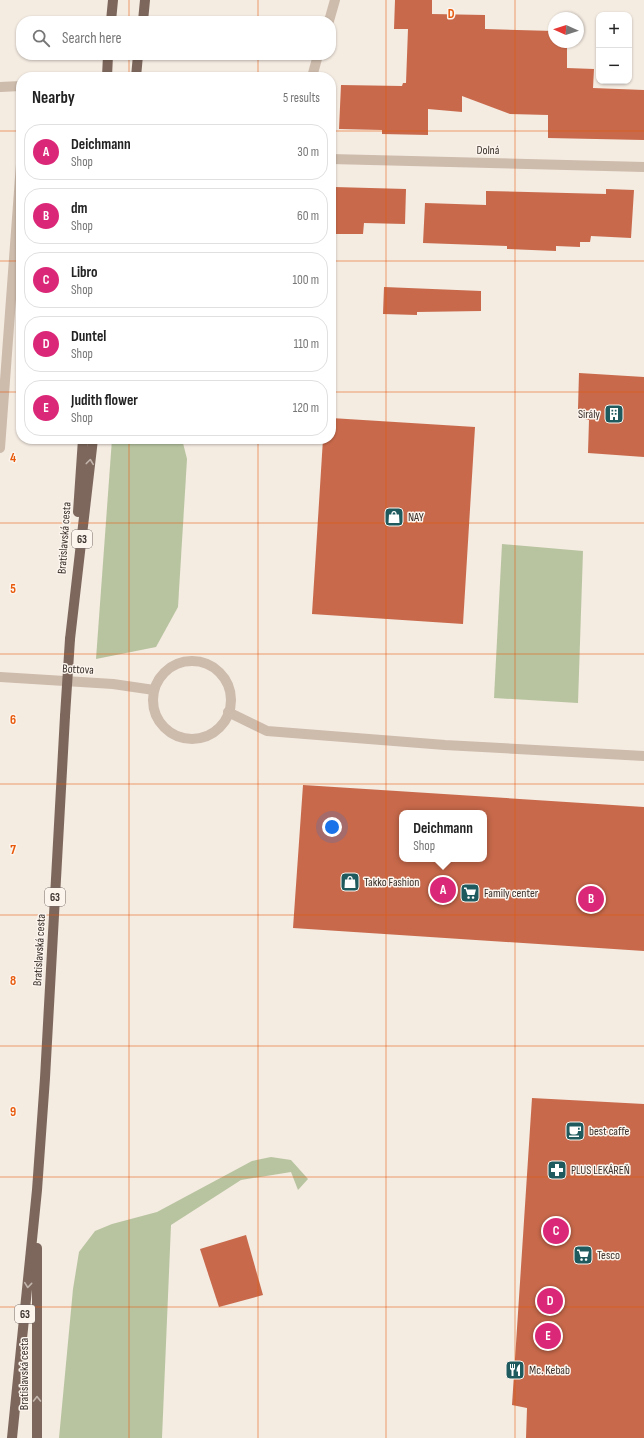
<!DOCTYPE html>
<meta charset="utf-8">
<style>
body{margin:0;font-family:"Sofia Sans Condensed",sans-serif;background:#f6f6f6;color:#222}
.controls{position:absolute;right:12px;top:12px;display:grid;overflow:hidden;border-radius:8px;box-shadow:0 1px 3px #0004}
.controls button{width:36px;height:36px;display:grid;place-items:center;padding:0;border:0;border-bottom:1px solid #e0e0e0;background:#fff;color:#222;font:20px sans-serif}
.compass{position:absolute;left:548px;top:12px;width:36px;height:36px;border-radius:50%;background:#fff;box-shadow:0 1px 3px #0004;rotate:273deg}
.you{position:absolute;left:332px;top:827px;width:14px;height:14px;margin:-10px;border:3px solid #fff;border-radius:50%;background:#1a73e8;box-shadow:0 0 0 6px #1a73e833}
.badge{display:grid;place-items:center;width:26px;height:26px;border-radius:50%;background:#db2777;color:#fff;font-size:13px;font-weight:700}
.pin{position:absolute;translate:-50% -50%;border:2px solid #fff;box-shadow:0 1px 4px #0006}
.popup{position:absolute;left:399px;top:810px;width:88px;height:52px;box-sizing:border-box;display:grid;place-content:center;border-radius:8px;background:#fff;filter:drop-shadow(0 1px 3px #0005);font-size:13px;white-space:nowrap;color:#767676}
.popup b{font-size:15px;color:#222}
.popup::after{content:'';position:absolute;left:50%;top:100%;margin-left:-8px;border:8px solid transparent;border-top-color:#fff}
.list{margin:0;padding:0;list-style:none}
h2{display:flex;justify-content:space-between;align-items:center;height:52px;margin:0;padding:0 16px;font-size:17px}
h2 small{font-size:13px;font-weight:400;color:#767676}
.list li{display:grid;grid-template-columns:26px 1fr auto;gap:12px;align-items:center;box-sizing:border-box;height:56px;margin:0 8px 8px;padding:0 8px;border:1px solid #e0e0e0;border-radius:16px}
.list b{display:block;font-size:15px;white-space:nowrap}
.list p{margin:0;font-size:13px;white-space:nowrap;color:#767676}
.list em{font-size:13px;font-style:normal;color:#767676}
.icon{flex:none;width:22px;height:22px;fill:none;stroke:currentColor;stroke-width:2;stroke-linecap:round;stroke-linejoin:round}
.map{position:relative;flex:none;width:644px;height:1438px;overflow:hidden}
.search{position:absolute;background:#fff;box-shadow:0 1px 3px #0004;left:16px;top:16px;width:320px;height:44px;display:flex;align-items:center;gap:10px;box-sizing:border-box;padding:0 14px;border-radius:16px;color:#767676;font-size:15px}
.panel{position:absolute;background:#fff;box-shadow:0 1px 3px #0004;left:16px;top:72px;width:320px;height:372px;border-radius:16px}
.map>svg:first-child{display:block}
.green{fill:#b8c4a0}
.building{fill:#c8694b;fill-rule:evenodd}
.lines{fill:none;stroke-linecap:round;stroke-linejoin:round}
.minor{stroke:#cdbbac;stroke-width:10}
.primary{stroke:#7d675c;stroke-width:10}
.primary-bridge{stroke:#7d675c;stroke-width:10}
.oneway{stroke:#c2b5ac}
.grid{fill:none;stroke:#e8590c;stroke-width:1;stroke-opacity:0.55}
.labels{text-anchor:middle;stroke-width:3;stroke-linejoin:round;paint-order:stroke}
.shield{fill:#fbf5ee;stroke:#756b66;stroke-width:1}
.shield-label{font-size:11px;font-weight:bold;fill:#3b302b}
.street-label{font-size:12px;fill:#3b302b;stroke:#fbf5ee}
.poi-label{font-size:12px;fill:#3b302b;stroke:#fbf5ee;text-anchor:start}
.grid-label{font-size:13px;text-anchor:middle;font-weight:bold;fill:#e8590c;stroke:#fbf5ee;stroke-width:3;stroke-linejoin:round;paint-order:stroke}
</style>
<div class="map">
<svg width="644" height="1438" viewBox="0 0 644 1438">
<rect width="100%" height="100%" fill="#f4ebe1"/>
<!-- green -->
<g class="green">
<polygon points="112,439 182,439 187,459 178,607 156,647 96,659"/>
<polygon points="502,544 583,551 578,703 494,698"/>
<polygon points="271,1157 291,1160 308,1179 298,1190 291,1172 241,1180 171,1225 162,1438 59,1438 73,1289 79,1252 95,1231 112,1224 157,1212 252,1161"/>
</g>
<!-- building -->
<g class="building">
<polygon points="395,0 432,0 432,14 485,15 485,29 554,31 554,42 567,42 567,68 594,69 593,88 644,90 644,140 548,138 548,115 510,114 462,96 462,112 428,109 428,135 382,134 382,130 339,129 341,85 402,86 403,83 406,83 408,29 394,29"/>
<polygon points="334,187 406,189 405,224 364,223 363,234 333,234"/>
<polygon points="606,189 634,190 631,238 591,236 590,242 580,242 580,247 556,246 556,251 507,249 507,246 423,243 425,203 486,205 486,191 606,194"/>
<polygon points="384,287 481,291 481,311 417,312 417,315 383,314"/>
<polygon points="579,373 644,377 644,457 588,453 589,420 584,419 583,409 578,409"/>
<polygon points="331,418 475,427 463,624 312,614 323,439 331,439"/>
<path d="M303,785L644,807V951L293,928ZM402,813H484V859H402Z"/>
<polygon points="532,1098 644,1104 644,1438 526,1438 527,1408 512,1405"/>
<polygon points="246,1235 263,1295 219,1307 200,1249"/>
</g>
<g class="lines">
<!-- minor -->
<g class="minor">
<polyline points="329,21 335,0"/>
<polyline points="312,77 318,55"/>
<polyline points="0,87 21,86"/>
<polyline points="331,159 644,167"/>
<polyline points="0,448 21,164"/>
<circle cx="192" cy="700" r="39"/>
<polyline points="0,677 113,684 154,690"/>
<polyline points="228,712 267,731 445,745 644,756"/>
</g>
<!-- primary -->
<g class="primary">
<polyline points="111,21 113,0"/>
<polyline points="143,21 145,0"/>
<polyline points="107,77 108,55"/>
<polyline points="136,77 138,55"/>
<polyline points="78,512 83,439"/>
<polyline points="70,639 93,439"/>
<polyline points="37,1248 37,1438"/>
<polyline points="12,1438 37,1190 45,1078 65,716"/>
</g>
<!-- primary-bridge -->
<polyline class="primary-bridge" points="65,716 70,639"/>
</g>
<!-- one-way arrows -->
<defs><path id="oneway-chevron" d="M-2-3.5L2.5 0L-2 3.5" fill="none" stroke-width="1.6" stroke-linecap="round" stroke-linejoin="round"/></defs>
<g class="oneway">
<use href="#oneway-chevron" transform="translate(90 462) rotate(-83)"/>
<use href="#oneway-chevron" transform="translate(28 1285) rotate(96)"/>
<use href="#oneway-chevron" transform="translate(37 1399) rotate(-90)"/>
</g>
<!-- grid -->
<path class="grid" d="M129,0V21M258,0V21M386,0V1438M515,0V1438M129,55V77M258,55V77M0,131H21M331,131H644M0,261H21M331,261H644M0,392H21M331,392H644M129,439V1438M258,439V1438M0,523H644M0,654H644M0,784H644M0,915H644M0,1046H644M0,1177H644M0,1307H644"/>
<!-- icons -->
<defs>
<g id="building-square" transform="scale(1)"><rect x="-9" y="-9" width="18" height="18" rx="4" fill="#1f5a5e" stroke="#fbf5ee"/><path d="M-4-6H4V6H1V3H-1V6H-4ZM-2.5-4.3h1.7v1.8h-1.7ZM.8-4.3h1.7v1.8H.8ZM-2.5-1h1.7V.8h-1.7ZM.8-1h1.7V.8H.8Z" fill="#fff"/></g>
<g id="shop-square" transform="scale(1)"><rect x="-9" y="-9" width="18" height="18" rx="4" fill="#1f5a5e" stroke="#fbf5ee"/><path d="M-5-2.5h2.3a2.7 3.5 0 0 1 5.4 0H5L5.5 6h-11ZM-1.5-2.5h3a1.5 2.3 0 0 0-3 0Z" fill="#fff"/></g>
<g id="supermarket-square" transform="scale(1)"><rect x="-9" y="-9" width="18" height="18" rx="4" fill="#1f5a5e" stroke="#fbf5ee"/><path d="M-6-5.5h2.5l.6 2H6L4.5 2H-2.5L-4.4-4H-6ZM-1.5 3.2a1.3 1.3 0 1 0 .1 0ZM3 3.2a1.3 1.3 0 1 0 .1 0Z" fill="#fff"/></g>
<g id="cafe-square" transform="scale(1)"><rect x="-9" y="-9" width="18" height="18" rx="4" fill="#1f5a5e" stroke="#fbf5ee"/><path d="M-5.5-4.5H6V0H3Q3 3.5 0 3.5H-2.5Q-5.5 3.5-5.5 0ZM3-3.2v2h1.7v-2ZM-6 4.5H4V6H-6Z" fill="#fff"/></g>
<g id="pharmacy-square" transform="scale(1)"><rect x="-9" y="-9" width="18" height="18" rx="4" fill="#1f5a5e" stroke="#fbf5ee"/><path d="M-2-6h4v4h4v4h-4v4h-4v-4h-4v-4h4Z" fill="#fff"/></g>
<g id="restaurant-square" transform="scale(1)"><rect x="-9" y="-9" width="18" height="18" rx="4" fill="#1f5a5e" stroke="#fbf5ee"/><path d="M-5-6h1v4h1v-4h1v4h1v-4h1v5L-1.5 .5V6h-2V.5L-5-1ZM5-6V6H3V1.5H1.5Q1.5-4 5-6Z" fill="#fff"/></g>
</defs>
<g fill-rule="evenodd">
<use href="#building-square" x="614" y="414"/>
<use href="#shop-square" x="394" y="517"/>
<use href="#shop-square" x="350" y="882"/>
<use href="#supermarket-square" x="470" y="893"/>
<use href="#cafe-square" x="575" y="1131"/>
<use href="#pharmacy-square" x="557" y="1170"/>
<use href="#supermarket-square" x="583" y="1255"/>
<use href="#restaurant-square" x="515" y="1370"/>
</g>
<g class="labels">
<!-- shield labels -->
<g class="shield">
<rect x="72" y="530" width="20" height="18" rx="3"/>
<rect x="45" y="888" width="20" height="18" rx="3"/>
<rect x="15" y="1305" width="20" height="18" rx="3"/>
</g>
<g class="shield-label">
<text x="82" y="543">63</text>
<text x="55" y="901">63</text>
<text x="25" y="1318">63</text>
</g>
<!-- street labels -->
<g class="street-label">
<text transform="translate(488 150) rotate(1)" y="4">Dolná</text>
<text transform="translate(64 538) rotate(-86)" y="4">Bratislavská cesta</text>
<text transform="translate(78 669) rotate(3)" y="4">Bottova</text>
<text transform="translate(39 950) rotate(-87)" y="4">Bratislavská cesta</text>
<text transform="translate(24 1374) rotate(-90)" y="4">Bratislavská cesta</text>
</g>
<!-- poi labels -->
<g class="poi-label">
<text x="600" y="418" text-anchor="end">Sirály</text>
<text x="408" y="521">NAY</text>
<text x="364" y="886">Takko Fashion</text>
<text x="484" y="897">Family center</text>
<text x="589" y="1135">best caffe</text>
<text x="571" y="1174">PLUS LEKÁREŇ</text>
<text x="597" y="1259">Tesco</text>
<text x="529" y="1374">Mc. Kebab</text>
</g>
</g>
<g class="grid-label">
<text x="451" y="18">D</text>
<text x="13" y="462">4</text>
<text x="13" y="593">5</text>
<text x="13" y="724">6</text>
<text x="13" y="854">7</text>
<text x="13" y="985">8</text>
<text x="13" y="1116">9</text>
</g>
</svg>
<div class="controls">
<button>+</button>
<button>−</button>
</div>
<svg class="compass" viewBox="-18 -18 36 36"><path d="M0-13l5 13h-10z" fill="#e53935"/><path d="M0 13l5-13h-10z" fill="#767676"/></svg>
<div class="you"></div>
<div class="pin badge" style="left:443px;top:890px">A</div>
<div class="popup"><b>Deichmann</b>Shop</div>
<div class="pin badge" style="left:591px;top:899px">B</div>
<div class="pin badge" style="left:556px;top:1231px">C</div>
<div class="pin badge" style="left:550px;top:1301px">D</div>
<div class="pin badge" style="left:548px;top:1336px">E</div>
<div class="search"><svg class="icon" aria-label="search" viewBox="0 0 24 24"><circle cx="10" cy="10" r="6"/><path d="M15 15l6 6"/></svg>Search here</div>
<section class="panel">
<h2>Nearby<small>5 results</small></h2>
<ul class="list">
<li><span class="badge">A</span><div><b>Deichmann</b><p>Shop</p></div><em>30 m</em></li>
<li><span class="badge">B</span><div><b>dm</b><p>Shop</p></div><em>60 m</em></li>
<li><span class="badge">C</span><div><b>Libro</b><p>Shop</p></div><em>100 m</em></li>
<li><span class="badge">D</span><div><b>Duntel</b><p>Shop</p></div><em>110 m</em></li>
<li><span class="badge">E</span><div><b>Judith flower</b><p>Shop</p></div><em>120 m</em></li>
</ul>
</section>
</div>
